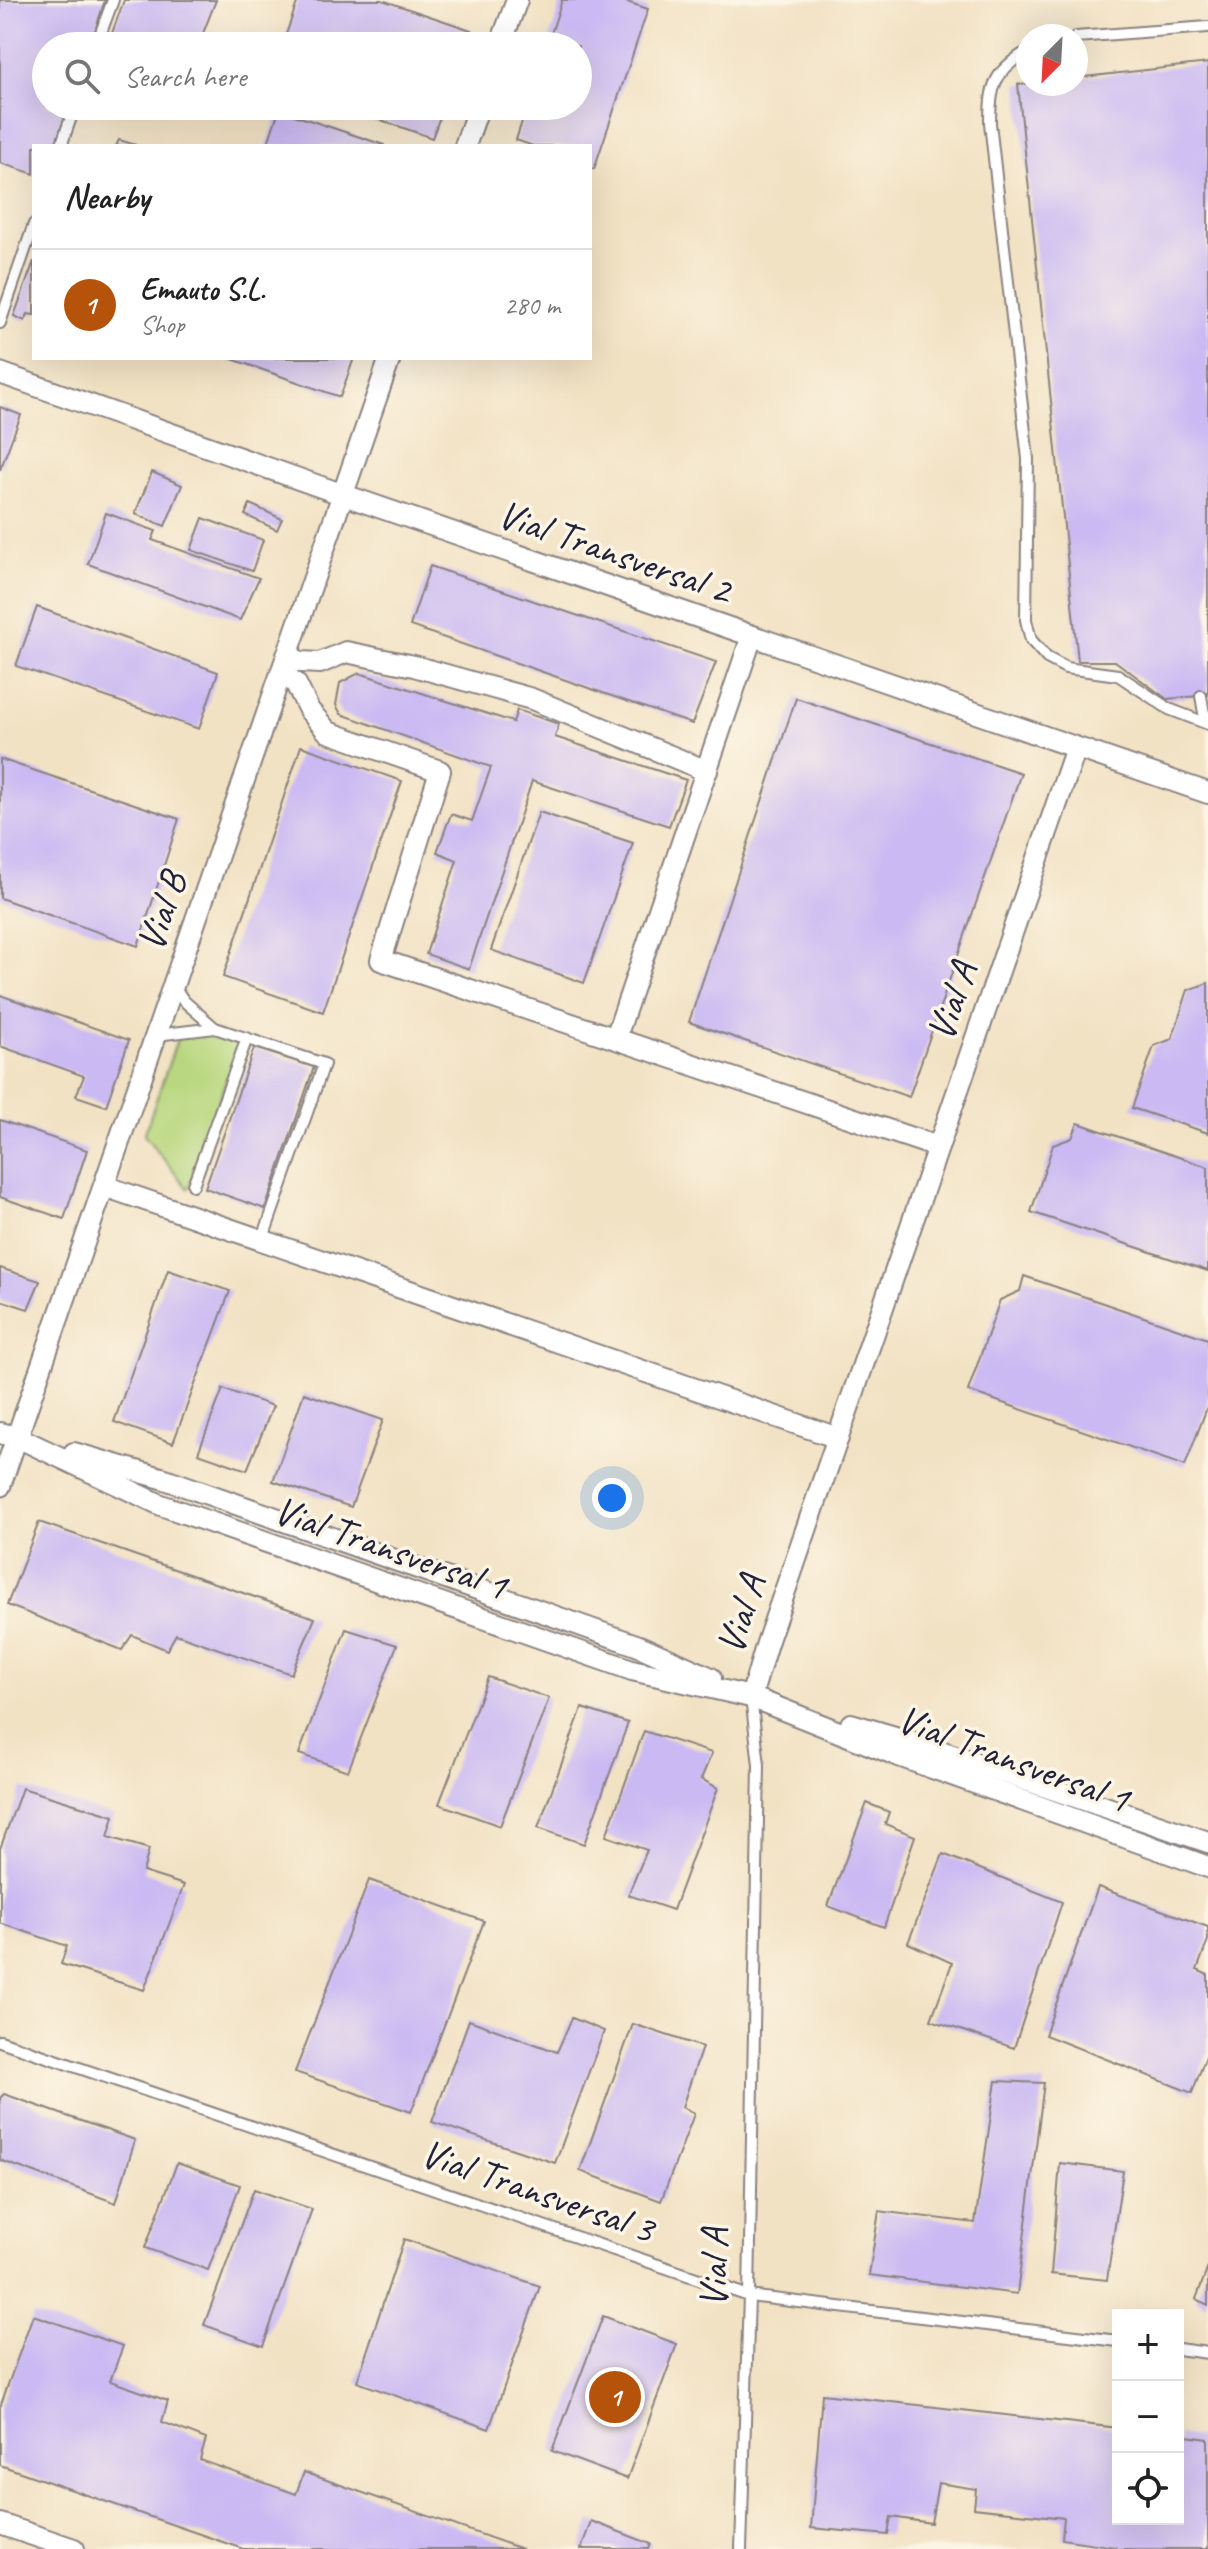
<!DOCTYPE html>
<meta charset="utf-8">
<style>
body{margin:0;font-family:Caveat,sans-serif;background:#f2f2f2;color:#222}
.controls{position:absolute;right:24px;bottom:24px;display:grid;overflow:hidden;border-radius:0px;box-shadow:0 8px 32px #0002}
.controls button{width:72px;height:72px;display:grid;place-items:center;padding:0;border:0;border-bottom:2px solid #e0e0e0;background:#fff;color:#222;font:40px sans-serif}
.compass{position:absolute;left:1016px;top:24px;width:72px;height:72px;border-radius:50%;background:#fff;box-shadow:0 8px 32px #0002;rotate:204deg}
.you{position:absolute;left:612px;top:1498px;width:28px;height:28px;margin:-20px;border:6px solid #fff;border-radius:50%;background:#1a73e8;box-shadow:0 0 0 12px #1a73e833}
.badge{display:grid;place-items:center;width:52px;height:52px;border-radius:50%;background:#b45309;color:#fff;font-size:26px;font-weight:700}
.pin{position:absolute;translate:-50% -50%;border:4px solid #fff;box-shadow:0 2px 8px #0006}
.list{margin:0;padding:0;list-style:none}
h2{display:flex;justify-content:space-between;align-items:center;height:104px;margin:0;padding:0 32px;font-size:34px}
h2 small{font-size:26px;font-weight:400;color:#767676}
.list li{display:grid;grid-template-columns:52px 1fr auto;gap:24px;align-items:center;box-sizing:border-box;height:112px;padding:0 32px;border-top:2px solid #e0e0e0}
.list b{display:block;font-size:30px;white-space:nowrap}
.list p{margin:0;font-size:26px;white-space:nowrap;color:#767676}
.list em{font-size:26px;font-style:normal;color:#767676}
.icon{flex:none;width:44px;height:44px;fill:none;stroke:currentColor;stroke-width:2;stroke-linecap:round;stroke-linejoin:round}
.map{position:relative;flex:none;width:1208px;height:2549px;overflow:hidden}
.search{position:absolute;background:#fff;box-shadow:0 8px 32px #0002;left:32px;top:32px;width:560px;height:88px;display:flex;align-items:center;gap:20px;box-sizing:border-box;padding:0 28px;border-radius:44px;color:#767676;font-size:30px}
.panel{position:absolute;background:#fff;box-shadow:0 8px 32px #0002;left:32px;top:144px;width:560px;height:216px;border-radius:0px}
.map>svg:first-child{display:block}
.green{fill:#b8d77e;stroke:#6d7c5c;stroke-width:2}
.building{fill:#cab9f3}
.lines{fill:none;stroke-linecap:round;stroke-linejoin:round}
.service-casing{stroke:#8a8280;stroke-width:14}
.minor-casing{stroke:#8a8280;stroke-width:24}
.service{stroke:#fff;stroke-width:10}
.minor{stroke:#fff;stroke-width:20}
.labels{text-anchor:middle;stroke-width:7;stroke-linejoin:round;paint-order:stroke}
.street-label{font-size:40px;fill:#22223b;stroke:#fcf5e5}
</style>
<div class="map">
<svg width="1208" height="2549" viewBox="0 0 1208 2549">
<rect width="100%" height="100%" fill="#fcf5e5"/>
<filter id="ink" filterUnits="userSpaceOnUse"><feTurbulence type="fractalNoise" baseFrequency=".0125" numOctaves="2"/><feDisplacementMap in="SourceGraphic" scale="16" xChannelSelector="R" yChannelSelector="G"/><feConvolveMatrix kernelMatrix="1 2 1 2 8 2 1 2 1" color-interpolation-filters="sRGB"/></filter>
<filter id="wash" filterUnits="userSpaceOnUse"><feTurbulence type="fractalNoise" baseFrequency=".006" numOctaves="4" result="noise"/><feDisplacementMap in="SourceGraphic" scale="32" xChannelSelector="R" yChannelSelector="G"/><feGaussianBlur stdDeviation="1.8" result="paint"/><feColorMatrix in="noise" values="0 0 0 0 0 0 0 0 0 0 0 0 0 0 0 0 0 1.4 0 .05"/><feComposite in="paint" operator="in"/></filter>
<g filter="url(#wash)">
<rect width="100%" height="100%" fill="#f2e2c4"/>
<!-- green -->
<polygon class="green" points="218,1032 239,1042 188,1189 144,1135 178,1037"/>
<g id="blocks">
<!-- building -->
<g class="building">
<polygon points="0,0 105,0 90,46 46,46 46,106 69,106 55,146 34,146 34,174 0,163"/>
<polygon points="124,0 216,0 198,46 142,46 111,36"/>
<polygon points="298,0 382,0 471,30 466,46 282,46"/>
<polygon points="562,0 621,0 648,9 594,169 590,168 590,146 533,146 516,140 527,106 578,106 578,46 547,46"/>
<polygon points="1208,63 1208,695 1167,699 1115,661 1078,661 1018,84 1076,84 1076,78"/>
<polygon points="341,106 444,106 432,138"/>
<polygon points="279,110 384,145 384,146 267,146"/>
<polygon points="119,140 136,145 136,146 116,146"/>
<polygon points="34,261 34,315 28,314 25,321 14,316"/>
<polygon points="229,358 354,358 340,397"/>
<polygon points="0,407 21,415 0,470"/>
<polygon points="152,472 182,485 165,526 135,514"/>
<polygon points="250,504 282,519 277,530 245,515"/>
<polygon points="106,513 156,531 152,540 259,578 240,620 88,564"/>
<polygon points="203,518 263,540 252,571 191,550"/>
<polygon points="430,566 716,662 692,724 410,626"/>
<polygon points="37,607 218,672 199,729 16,666"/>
<polygon points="359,673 513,722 517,710 559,724 555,737 686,780 669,826 532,781 469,969 426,954 457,860 437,852 451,814 472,821 491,767 341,714 336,705 340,683"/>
<polygon points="796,698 1021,773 909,1097 689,1022"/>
<polygon points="301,746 402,781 323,1012 223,977"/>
<polygon points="0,759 179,819 138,946 0,898"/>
<polygon points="539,812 633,843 584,983 491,950"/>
<polygon points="1208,983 1208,1133 1132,1108 1154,1046 1172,1039 1188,990"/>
<polygon points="0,995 129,1040 106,1106 76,1096 84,1076 0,1046"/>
<polygon points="254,1048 314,1067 265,1209 205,1188"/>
<polygon points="0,1120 87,1150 64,1219 0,1197"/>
<polygon points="1078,1123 1208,1167 1208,1271 1031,1212 1053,1145 1072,1138"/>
<polygon points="0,1268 40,1281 28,1309 0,1300"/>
<polygon points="168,1270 230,1291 173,1443 114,1422"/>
<polygon points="1024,1276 1208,1339 1208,1405 1185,1466 968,1391 1000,1300 1020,1291"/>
<polygon points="223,1389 273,1406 247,1470 198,1453"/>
<polygon points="304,1393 383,1420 351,1507 273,1481"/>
<polygon points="39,1522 315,1618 291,1674 176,1634 167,1650 132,1635 122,1650 7,1605"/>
<polygon points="346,1629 397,1645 348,1771 299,1754"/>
<polygon points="488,1677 549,1698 500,1826 439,1804"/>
<polygon points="582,1708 628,1723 584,1844 538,1828"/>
<polygon points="644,1731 712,1753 701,1779 718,1788 673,1910 628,1895 647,1850 606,1836"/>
<polygon points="22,1788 114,1816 108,1837 149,1849 143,1872 184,1885 144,1990 61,1964 67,1946 0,1923 0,1849"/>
<polygon points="867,1803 889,1812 885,1824 915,1836 884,1927 828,1906"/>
<polygon points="943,1854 1062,1902 1014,2048 931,2020 952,1963 908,1943"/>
<polygon points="369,1880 484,1921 411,2112 295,2072"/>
<polygon points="1098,1887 1208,1927 1208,1940 1197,1970 1208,1975 1208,2051 1192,2093 1045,2035"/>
<polygon points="572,2018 604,2031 555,2163 432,2122 469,2020 557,2052"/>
<polygon points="633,2024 702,2047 682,2107 694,2114 661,2201 580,2171"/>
<polygon points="996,2081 1044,2083 1017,2294 869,2275 879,2211 975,2223"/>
<polygon points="4,2094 135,2140 116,2203 0,2160 0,2098"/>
<polygon points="177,2163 240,2185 208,2270 145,2248"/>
<polygon points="1060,2163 1123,2171 1107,2280 1051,2274"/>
<polygon points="254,2189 312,2209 263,2346 204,2325"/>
<polygon points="404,2239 540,2286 489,2429 357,2382"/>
<polygon points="1208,2267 1208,2305 1196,2299"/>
<polygon points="33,2315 123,2346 110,2381 168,2401 162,2422 206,2439 200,2460 296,2494 304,2472 522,2549 243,2549 0,2465 0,2407"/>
<polygon points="603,2316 677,2344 627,2479 552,2451"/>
<polygon points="822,2394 1118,2428 1118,2519 1178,2519 1178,2435 1208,2439 1208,2549 1115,2549 1115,2547 1062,2539 1064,2518 974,2508 976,2489 938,2483 931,2523 891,2517 888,2535 811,2528"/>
<polygon points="591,2521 651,2544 649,2549 581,2549"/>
</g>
</g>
</g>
<g filter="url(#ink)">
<use href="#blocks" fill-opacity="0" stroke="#8a8280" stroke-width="2"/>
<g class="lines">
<!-- service casing -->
<g class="service-casing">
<g id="service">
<polyline points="1076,37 1208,27"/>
<polyline points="96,46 113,0"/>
<path d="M1028,51C994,71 990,86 990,123L1028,459L1026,620L1031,640L1047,658L1066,668L1118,675L1169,709L1208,724"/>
<polyline points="61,146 75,106"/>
<polyline points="0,323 34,224"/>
<polyline points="1201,696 1204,713 1208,717"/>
<polyline points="173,985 184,1001 215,1028 324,1064 262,1241"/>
<polyline points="156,1035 215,1028"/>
<polyline points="193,1185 247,1038"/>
<polyline points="0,2041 749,2296 1118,2341"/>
<polyline points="1178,2349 1208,2353"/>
<polyline points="741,2549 749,2296 759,1765 751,1697"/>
</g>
</g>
<!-- minor casing -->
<g class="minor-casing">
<g id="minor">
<polyline points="500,46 517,0"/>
<polyline points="465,146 479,106"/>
<polyline points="0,373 341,494 1208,793"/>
<polyline points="287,656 301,662 320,663 346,652 414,666 532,699 707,771"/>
<polyline points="282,672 296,684 309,710 328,732 440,771 381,960 938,1147"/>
<polyline points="616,1037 752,636"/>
<polyline points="104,1186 838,1438"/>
<polyline points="0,1433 17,1437 161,1505 632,1670 751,1697 899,1756 1208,1867"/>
<polyline points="74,1453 165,1479 639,1646 711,1678"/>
<polyline points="0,1486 390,358"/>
<polyline points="751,1697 767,1643 1076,748"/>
<polyline points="851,1724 926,1746 1208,1842"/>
<polyline points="0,2524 74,2549"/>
</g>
</g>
<!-- service -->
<use href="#service" class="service"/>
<!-- minor -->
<use href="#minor" class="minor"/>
</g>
</g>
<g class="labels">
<!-- street labels -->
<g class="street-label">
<text transform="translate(615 551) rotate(19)" y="14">Vial Transversal 2</text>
<text transform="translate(161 911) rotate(-71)" y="14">Vial B</text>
<text transform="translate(951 1001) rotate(-71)" y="14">Vial A</text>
<text transform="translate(391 1547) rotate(19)" y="14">Vial Transversal 1</text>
<text transform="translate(740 1614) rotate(-72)" y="14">Vial A</text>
<text transform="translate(1014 1758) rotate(20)" y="14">Vial Transversal 1</text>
<text transform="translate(538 2190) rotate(19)" y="14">Vial Transversal 3</text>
<text transform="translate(713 2268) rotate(-89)" y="14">Vial A</text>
</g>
</g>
</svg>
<div class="controls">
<button>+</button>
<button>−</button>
<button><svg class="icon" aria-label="locate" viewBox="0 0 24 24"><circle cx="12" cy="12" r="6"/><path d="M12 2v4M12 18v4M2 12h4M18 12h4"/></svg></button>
</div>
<svg class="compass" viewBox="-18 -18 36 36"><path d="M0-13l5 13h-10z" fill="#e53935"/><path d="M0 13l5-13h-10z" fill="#767676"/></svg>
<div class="you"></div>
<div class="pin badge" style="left:615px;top:2397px">1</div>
<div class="search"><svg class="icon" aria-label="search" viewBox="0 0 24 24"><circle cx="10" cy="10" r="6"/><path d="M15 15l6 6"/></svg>Search here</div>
<section class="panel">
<h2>Nearby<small></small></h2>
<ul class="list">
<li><span class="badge">1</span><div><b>Emauto S.L.</b><p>Shop</p></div><em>280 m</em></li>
</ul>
</section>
</div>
